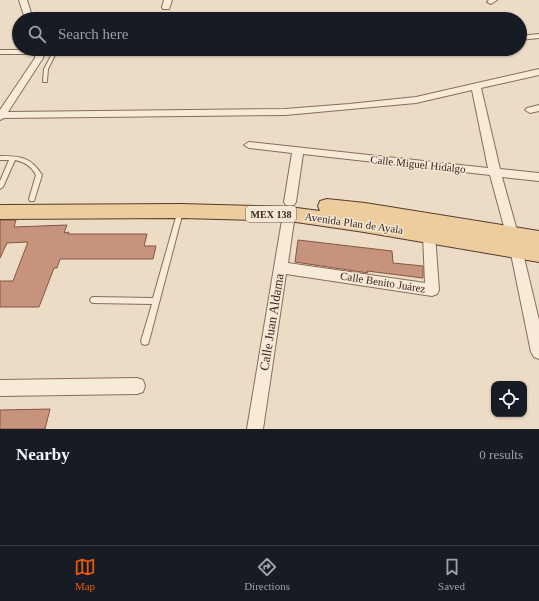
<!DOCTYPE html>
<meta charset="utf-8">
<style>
body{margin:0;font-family:Georgia,serif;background:#242831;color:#f1f3f6}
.controls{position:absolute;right:12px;bottom:12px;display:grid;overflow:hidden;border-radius:8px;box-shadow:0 1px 3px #0004}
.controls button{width:36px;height:36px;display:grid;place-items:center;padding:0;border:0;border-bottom:1px solid #363941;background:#171b24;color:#f1f3f6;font:20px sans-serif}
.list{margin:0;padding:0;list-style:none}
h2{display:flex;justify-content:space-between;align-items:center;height:52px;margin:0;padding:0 16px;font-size:17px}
h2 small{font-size:13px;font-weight:400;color:#9ea1a6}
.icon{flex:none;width:22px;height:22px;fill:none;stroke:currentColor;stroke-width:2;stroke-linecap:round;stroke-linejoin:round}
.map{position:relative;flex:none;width:539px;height:429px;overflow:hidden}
.search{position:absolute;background:#171b24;box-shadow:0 1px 3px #0004;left:12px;right:12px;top:12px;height:44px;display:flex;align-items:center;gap:10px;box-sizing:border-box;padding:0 14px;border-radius:22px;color:#9ea1a6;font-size:15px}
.sheet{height:116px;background:#171b24}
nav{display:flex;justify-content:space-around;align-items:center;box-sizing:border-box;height:56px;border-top:1px solid #363941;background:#171b24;font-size:11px;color:#9ea1a6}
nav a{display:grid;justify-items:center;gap:2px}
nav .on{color:#ea580c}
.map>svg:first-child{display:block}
.building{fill:#c8937c;stroke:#845543}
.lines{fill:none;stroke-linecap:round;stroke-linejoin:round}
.lane-casing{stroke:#866d5c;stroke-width:2}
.street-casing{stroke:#866d5c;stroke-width:2}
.primary-casing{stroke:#543c30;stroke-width:2}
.lane{fill:#f7ead7;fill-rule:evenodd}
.street{fill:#f7ead7;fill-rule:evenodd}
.primary{fill:#edcc9e;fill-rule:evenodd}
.labels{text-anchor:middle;stroke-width:3;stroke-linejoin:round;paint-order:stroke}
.shield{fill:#f4e7d4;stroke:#6f6155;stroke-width:1}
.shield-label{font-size:10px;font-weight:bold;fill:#36281f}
.street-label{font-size:11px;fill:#36281f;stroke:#f4e7d4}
.near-street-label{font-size:13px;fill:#36281f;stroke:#f4e7d4}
</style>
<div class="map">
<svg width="539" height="429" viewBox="0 0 539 429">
<rect width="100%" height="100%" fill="#ecdcc5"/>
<!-- building -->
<g class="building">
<polygon points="0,220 16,220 14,227 67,225 64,233 69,232 68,234 147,234 144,246 156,246 153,259 60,259 57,268 54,268 39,307 0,307 0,281 13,281 28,242 7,243 0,258"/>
<polygon points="298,240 392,251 393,263 423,266 423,278 367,271 368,273 295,262"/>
<polygon points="50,409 45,429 0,429 0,410"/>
</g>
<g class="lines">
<!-- lane casing -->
<g class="lane-casing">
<g id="lane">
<polygon points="54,50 57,51 48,69 47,81 47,82 43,82 44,69"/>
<path d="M0,156C20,156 31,157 42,175L34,201H30L29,199L36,175C31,166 25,162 15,160L3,187L0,189V181L9,160H0Z"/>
<polygon points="178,210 180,210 183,212 149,341 148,344 145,345 142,344 141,341 152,304 93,303 91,302 90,300 91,298 93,297 153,298"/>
</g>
</g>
<!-- street casing -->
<g class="street-casing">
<g id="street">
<polygon points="19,0 27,0 33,19 25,19"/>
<polygon points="164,0 172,0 169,9 163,9 162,7"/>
<polygon points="489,0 497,0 491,4 487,2"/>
<polygon points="539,34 539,38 520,40 520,36"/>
<polygon points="286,49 282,51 44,54 43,58 8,112 285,109 349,104 416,97 539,69 539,75 481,88 500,169 539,173 539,181 502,177 518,234 516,237 512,239 508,237 506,234 490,175 303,154 296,202 294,205 290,206 286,205 284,202 292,153 249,148 244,145 249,142 488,168 472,90 416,103 285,115 4,118 0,120 0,110 35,58 35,54 0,54 0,50"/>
<polygon points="539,105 539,111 530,113 525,110 527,108"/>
<polygon points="289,209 293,211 295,214 288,263 425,283 423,234 425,231 429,229 433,231 435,234 439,290 437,294 432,296 286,274 263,429 247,429 283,214 285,211"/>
<polygon points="516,244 521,245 522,249 539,320 539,359 534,357 531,352 510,249 511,245"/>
<polygon points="137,378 143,380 145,386 143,392 137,394 0,396 0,380"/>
</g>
</g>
<!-- primary casing -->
<g class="primary-casing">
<polygon id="primary" points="327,199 365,203 539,231 539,262 364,232 289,221 181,218 0,219 0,205 181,204 289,207 320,211 318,206 320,201"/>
</g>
<!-- lane -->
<use href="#lane" class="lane"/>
<!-- street -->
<use href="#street" class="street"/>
<!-- primary -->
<use href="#primary" class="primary"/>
</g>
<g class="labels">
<!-- shield labels -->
<rect class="shield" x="246" y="206" width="50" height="16" rx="3"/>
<g class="shield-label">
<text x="271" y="218">MEX 138</text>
</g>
<!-- street labels -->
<g class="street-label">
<text transform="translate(418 164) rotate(6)" y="4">Calle Miguel Hidalgo</text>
<text transform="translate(354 223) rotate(8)" y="4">Avenida Plan de Ayala</text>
<text transform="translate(383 282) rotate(9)" y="4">Calle Benito Juárez</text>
</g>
<!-- near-street labels -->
<g class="near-street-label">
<text transform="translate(271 322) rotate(-81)" y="5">Calle Juan Aldama</text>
</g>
</g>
</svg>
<div class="controls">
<button><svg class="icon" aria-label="locate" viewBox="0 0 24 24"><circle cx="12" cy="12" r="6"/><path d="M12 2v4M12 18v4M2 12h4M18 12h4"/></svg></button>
</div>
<div class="search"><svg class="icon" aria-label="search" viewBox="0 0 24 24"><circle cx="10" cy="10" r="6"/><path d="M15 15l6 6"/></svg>Search here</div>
</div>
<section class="sheet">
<h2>Nearby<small>0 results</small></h2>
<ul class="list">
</ul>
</section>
<nav>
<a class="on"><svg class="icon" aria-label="map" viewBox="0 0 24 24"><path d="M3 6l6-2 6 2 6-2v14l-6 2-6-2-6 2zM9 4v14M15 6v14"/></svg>Map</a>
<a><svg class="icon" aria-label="directions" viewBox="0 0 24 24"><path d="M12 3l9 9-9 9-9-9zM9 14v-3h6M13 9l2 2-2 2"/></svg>Directions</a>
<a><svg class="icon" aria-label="saved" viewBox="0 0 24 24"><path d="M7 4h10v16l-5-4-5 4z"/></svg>Saved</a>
</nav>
